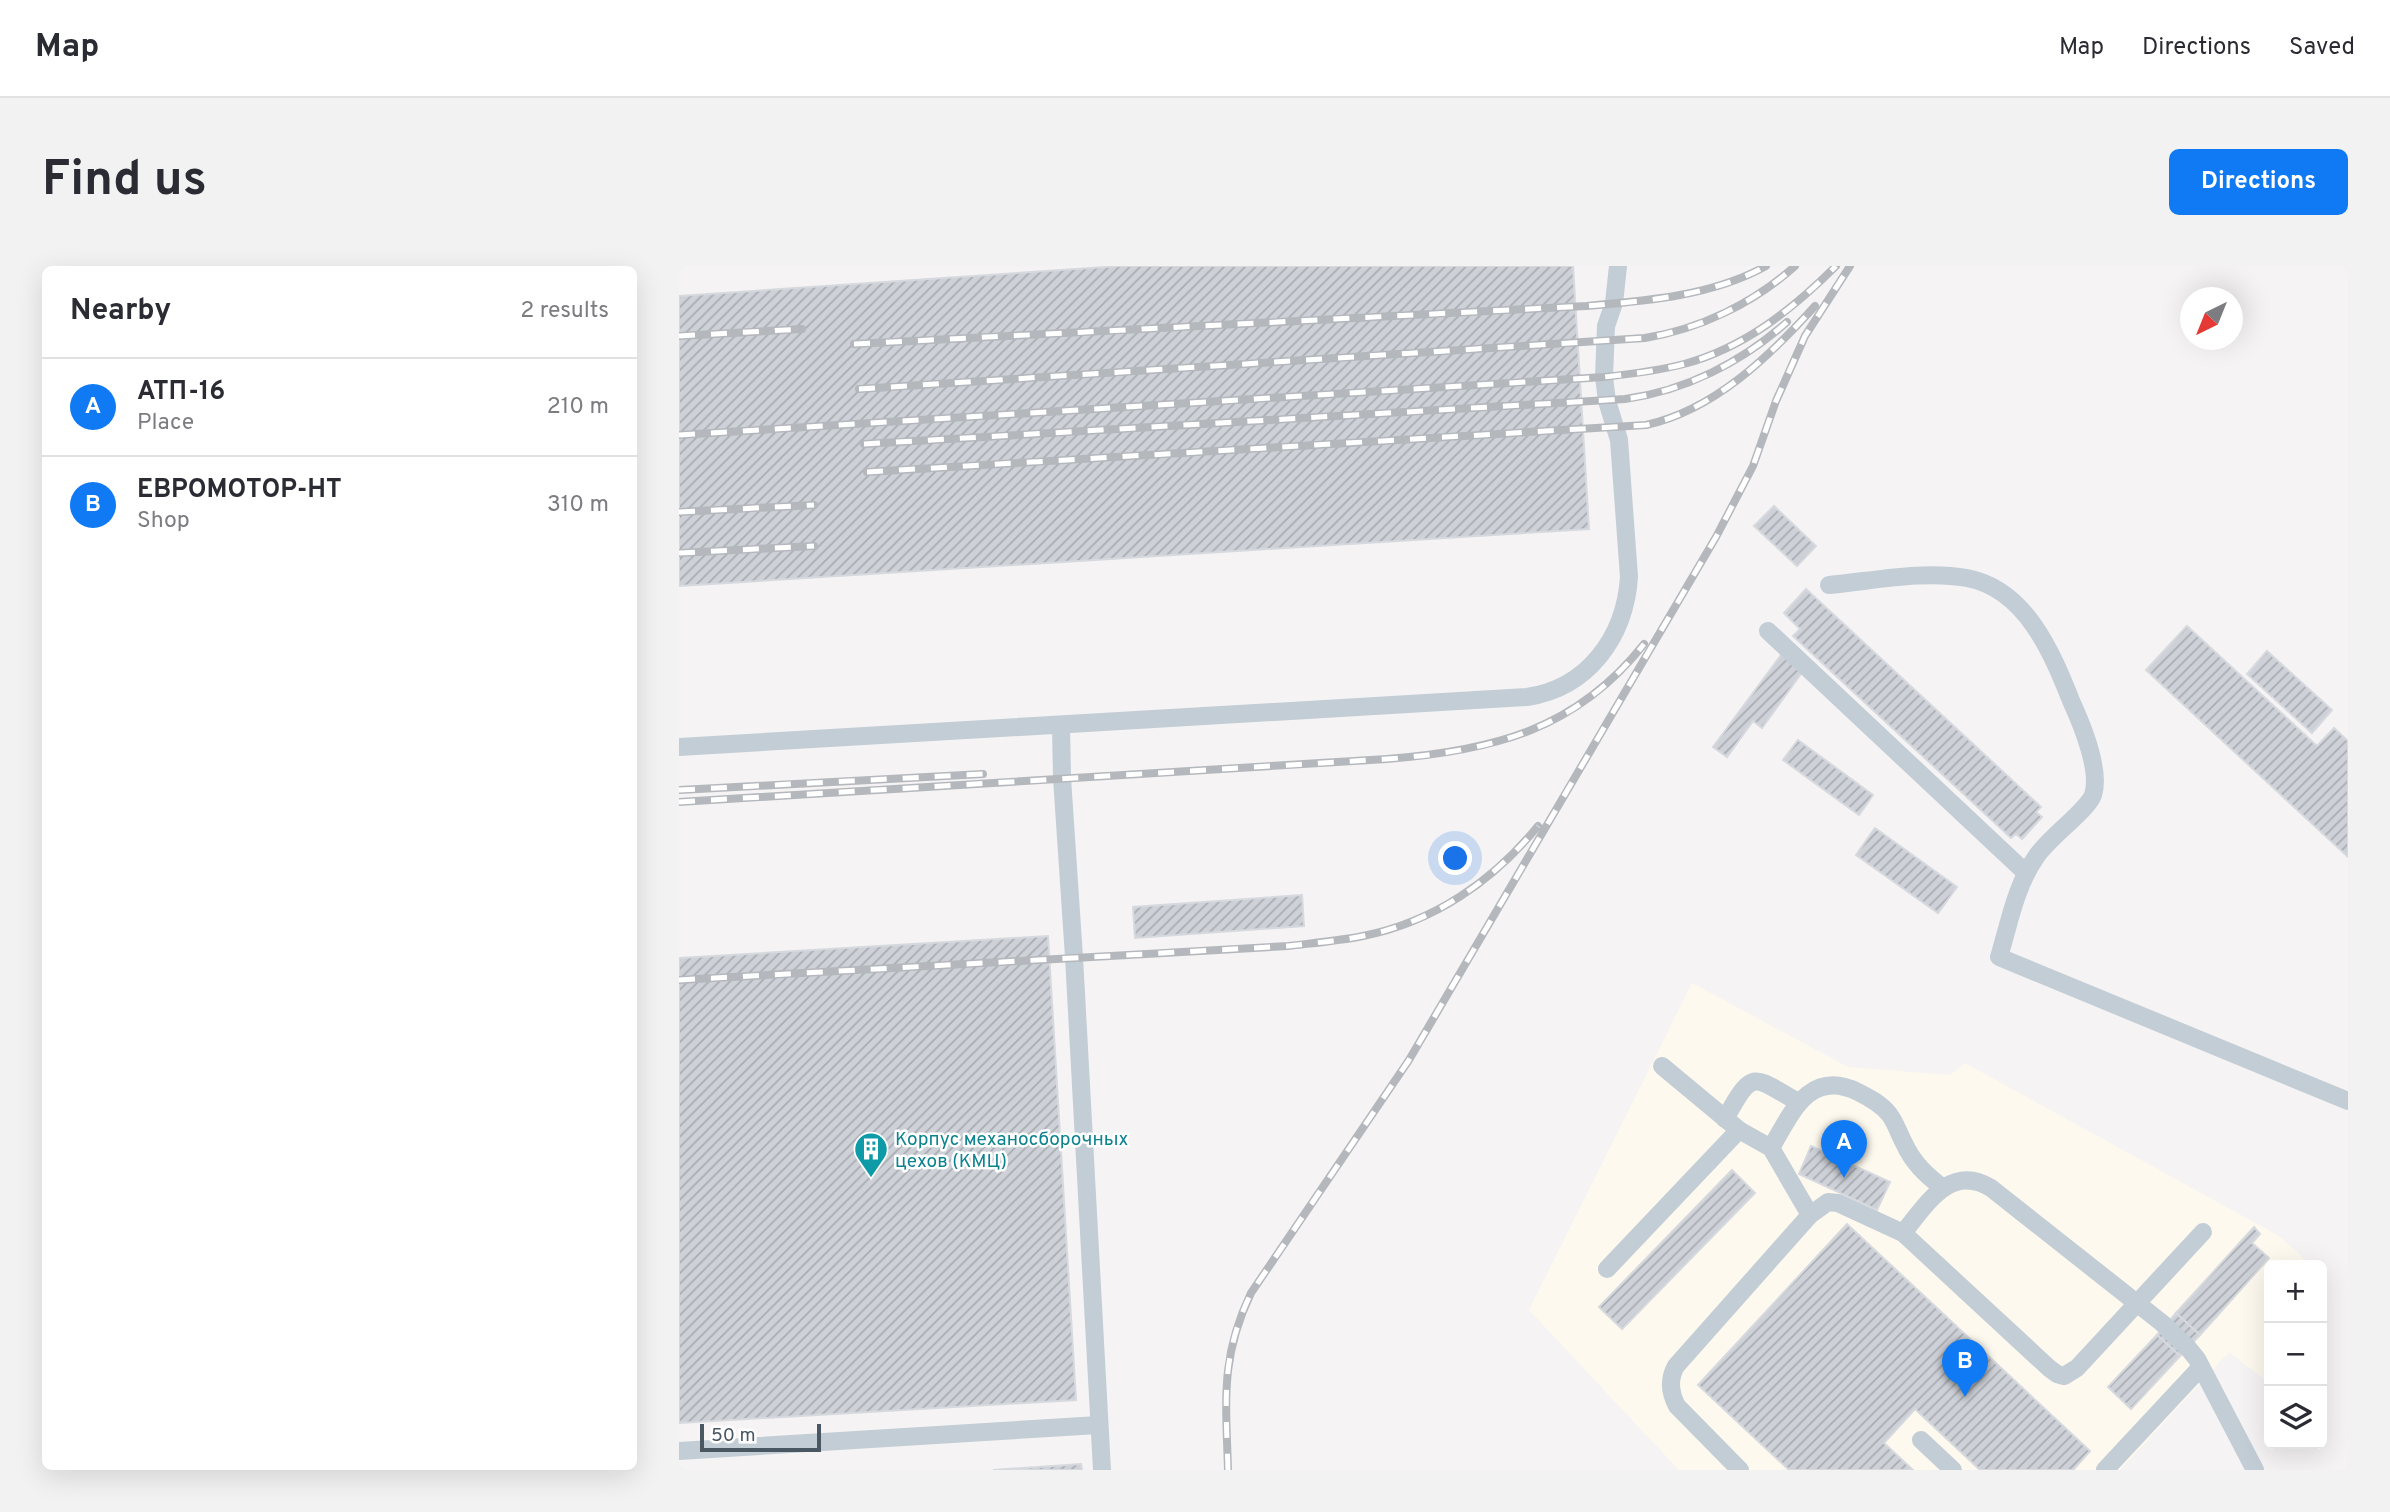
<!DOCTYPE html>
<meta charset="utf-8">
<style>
body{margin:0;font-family:Overpass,sans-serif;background:#f2f2f3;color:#2b2b33}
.controls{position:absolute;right:21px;bottom:21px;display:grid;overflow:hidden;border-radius:10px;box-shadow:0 7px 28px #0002}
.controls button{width:63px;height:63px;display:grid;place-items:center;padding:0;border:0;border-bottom:2px solid #e1e1e2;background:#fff;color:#2b2b33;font:35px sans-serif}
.compass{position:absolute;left:1501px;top:21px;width:63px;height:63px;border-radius:50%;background:#fff;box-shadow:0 7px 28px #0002;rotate:223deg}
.scale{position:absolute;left:21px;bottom:18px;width:121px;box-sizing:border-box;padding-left:7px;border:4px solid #495762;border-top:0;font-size:19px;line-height:24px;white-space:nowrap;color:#495762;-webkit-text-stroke:5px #fff;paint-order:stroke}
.you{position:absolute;left:777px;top:593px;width:24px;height:24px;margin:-18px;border:5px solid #fff;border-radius:50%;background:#1a73e8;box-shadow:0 0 0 10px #1a73e833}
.badge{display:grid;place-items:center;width:46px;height:46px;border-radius:50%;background:#0f7af3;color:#fff;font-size:23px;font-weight:700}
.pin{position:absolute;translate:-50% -58px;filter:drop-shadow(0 2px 4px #0008)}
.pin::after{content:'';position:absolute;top:37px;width:24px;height:21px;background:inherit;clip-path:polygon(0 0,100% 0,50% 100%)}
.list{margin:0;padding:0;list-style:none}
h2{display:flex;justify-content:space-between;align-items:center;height:91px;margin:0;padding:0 28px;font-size:30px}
h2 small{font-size:23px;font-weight:400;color:#7c7c81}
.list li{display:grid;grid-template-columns:46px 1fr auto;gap:21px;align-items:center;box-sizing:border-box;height:98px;padding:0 28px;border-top:2px solid #e1e1e2}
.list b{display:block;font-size:26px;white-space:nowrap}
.list p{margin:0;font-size:23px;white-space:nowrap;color:#7c7c81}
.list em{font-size:23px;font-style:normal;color:#7c7c81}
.icon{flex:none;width:38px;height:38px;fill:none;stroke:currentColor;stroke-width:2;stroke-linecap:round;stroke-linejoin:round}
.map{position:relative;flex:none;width:1669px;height:1204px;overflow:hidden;border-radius:10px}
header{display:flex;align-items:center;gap:42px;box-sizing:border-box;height:98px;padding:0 35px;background:#fff;border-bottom:2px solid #e1e1e2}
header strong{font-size:33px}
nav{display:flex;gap:38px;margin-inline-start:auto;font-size:24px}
.intro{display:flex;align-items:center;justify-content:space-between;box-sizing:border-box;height:168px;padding:0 42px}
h1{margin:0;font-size:49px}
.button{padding:18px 32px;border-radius:10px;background:#0f7af3;color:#fff;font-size:24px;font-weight:700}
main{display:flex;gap:42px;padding:0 42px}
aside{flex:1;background:#fff;border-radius:10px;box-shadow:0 7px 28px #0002}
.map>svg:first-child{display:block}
.commercial{fill:#fef9ee}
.building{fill:url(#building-hatch);stroke:#d6d9de;stroke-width:2}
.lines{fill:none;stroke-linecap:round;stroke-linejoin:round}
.minor{stroke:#c3cdd5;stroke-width:18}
.rail-casing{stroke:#b4b8bd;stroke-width:8}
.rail{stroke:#fff;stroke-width:5;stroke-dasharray:16;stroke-linecap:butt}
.labels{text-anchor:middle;stroke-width:5;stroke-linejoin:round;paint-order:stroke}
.culture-label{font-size:19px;fill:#0d838f;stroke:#fff;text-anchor:start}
</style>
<header>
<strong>Map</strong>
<nav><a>Map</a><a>Directions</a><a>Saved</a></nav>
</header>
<div class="intro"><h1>Find us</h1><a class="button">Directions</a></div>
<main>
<aside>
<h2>Nearby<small>2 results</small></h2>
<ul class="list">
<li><span class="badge">A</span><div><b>АТП-16</b><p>Place</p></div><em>210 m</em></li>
<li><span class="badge">B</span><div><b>ЕВРОМОТОР-НТ</b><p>Shop</p></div><em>310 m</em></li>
</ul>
</aside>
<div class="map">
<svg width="1669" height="1204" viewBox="0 0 1669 1204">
<defs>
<pattern id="building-hatch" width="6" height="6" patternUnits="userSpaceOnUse" patternTransform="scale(1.75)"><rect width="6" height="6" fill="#ced2d8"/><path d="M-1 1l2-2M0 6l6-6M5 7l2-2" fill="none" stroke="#a9adb3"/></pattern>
</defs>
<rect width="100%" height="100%" fill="#f5f3f3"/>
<!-- commercial -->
<polygon class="commercial" points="1013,717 1169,801 1271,809 1286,797 1600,970 1632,999 1590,999 1590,1117 1550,1086 1441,1204 1000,1204 850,1044"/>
<!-- building -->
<g class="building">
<polygon points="441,0 894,0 910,263 0,320 0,30"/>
<polygon points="1095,240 1137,280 1118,300 1075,260"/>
<polygon points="1127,323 1362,541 1357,546 1363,551 1343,573 1337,568 1332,572 1114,370 1121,363 1105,347"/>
<polygon points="1508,360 1638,480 1655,462 1669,475 1669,591 1467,404"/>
<polygon points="1588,385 1653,444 1633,467 1568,408"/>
<polygon points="1102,389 1124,405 1083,462 1074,455 1048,491 1034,481"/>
<polygon points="1119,474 1194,529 1180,549 1104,494"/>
<polygon points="1196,562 1278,621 1259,647 1177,589"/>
<polygon points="623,629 625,660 456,672 454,641"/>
<polygon points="369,670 397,1134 0,1157 0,692"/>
<polygon points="1132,880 1211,916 1198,944 1120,908"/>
<polygon points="1053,904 1076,927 943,1063 920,1041"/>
<polygon points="1168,958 1411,1185 1394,1204 1301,1204 1236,1143 1205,1177 1234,1204 1110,1204 1019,1119"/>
<polygon points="1575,961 1581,968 1573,977 1590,992 1521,1069 1497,1047"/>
<polygon points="1497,1047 1521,1069 1501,1090 1478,1069"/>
<polygon points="1478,1069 1501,1090 1452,1143 1429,1121"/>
<polygon points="402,1198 403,1204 314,1204"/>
</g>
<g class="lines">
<!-- minor -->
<g class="minor">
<path d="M1150,319C1194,315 1244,304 1288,312C1347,323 1373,387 1393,437C1403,459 1422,505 1414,529C1408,545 1369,572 1357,591C1337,619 1330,658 1320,691L1669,835"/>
<polyline points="1089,365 1347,607"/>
<polyline points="382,459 383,512 395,691 423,1204"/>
<path d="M0,481L848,431C909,422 946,371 950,311L940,174L928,135L925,111L927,60L935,37L939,0"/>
<polyline points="983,800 1060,864"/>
<path d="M1046,853C1074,803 1072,809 1119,836"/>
<path d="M1092,882C1112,848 1130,802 1179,826C1191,832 1202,838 1210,848C1217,857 1220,868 1225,877C1234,897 1247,909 1264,922"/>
<path d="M1224,967C1247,939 1271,897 1312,922L1483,1057L1509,1082L1518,1093L1576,1204"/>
<polyline points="928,1003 1060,864 1092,882 1131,949"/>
<polyline points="1242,1174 1274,1204"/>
<polyline points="0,1185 419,1159"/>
<path d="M1061,1204L998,1140C991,1127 989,1114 997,1100L1131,949L1149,936L1159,937L1224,967L1370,1102L1378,1108L1385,1110L1398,1102L1524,966"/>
<polyline points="1426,1204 1522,1101"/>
</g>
<!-- rail casing -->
<g class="rail-casing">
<g id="rail">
<polyline points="0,70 123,63"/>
<path d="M175,78L907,40C967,35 1033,30 1087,0"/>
<path d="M180,123L966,72C1021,63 1075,37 1116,0"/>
<path d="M0,169L925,111C952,108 978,105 1005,98C1065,82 1114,43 1157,0"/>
<path d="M185,178L946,133C1006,125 1063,96 1108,56"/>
<path d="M188,206L967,159C1035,144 1090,91 1136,40"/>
<polyline points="0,246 135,239"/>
<polyline points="0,287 135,280"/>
<polyline points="0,524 304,508"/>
<path d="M0,536L708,493C813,485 897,464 965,378"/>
<path d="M0,714L609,680C634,677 659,675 684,670C755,656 814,615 859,560"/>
<path d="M549,1204C547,1135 541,1092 572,1027L730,794L1037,271L1074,200L1097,135L1126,70L1171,0"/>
</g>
</g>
<!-- rail -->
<use href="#rail" class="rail"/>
</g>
<!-- icons -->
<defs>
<g id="building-pin" transform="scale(1.75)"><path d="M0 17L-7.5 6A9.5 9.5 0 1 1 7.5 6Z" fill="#0f9aa8" stroke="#fff"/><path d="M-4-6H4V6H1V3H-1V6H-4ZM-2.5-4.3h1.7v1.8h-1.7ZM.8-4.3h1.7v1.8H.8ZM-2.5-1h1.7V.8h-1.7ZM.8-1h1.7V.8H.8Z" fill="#fff"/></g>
</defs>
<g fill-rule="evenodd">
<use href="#building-pin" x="192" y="883"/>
</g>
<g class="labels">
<!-- culture labels -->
<g class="culture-label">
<text x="216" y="879">Корпус механосборочных<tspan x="216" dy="22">цехов (КМЦ)</tspan></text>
</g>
</g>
</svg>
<div class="controls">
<button>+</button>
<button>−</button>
<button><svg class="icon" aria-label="layers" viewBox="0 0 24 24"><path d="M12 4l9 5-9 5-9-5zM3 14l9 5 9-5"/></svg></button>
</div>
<svg class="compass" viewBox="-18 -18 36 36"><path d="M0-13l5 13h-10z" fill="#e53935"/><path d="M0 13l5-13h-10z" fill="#7c7c81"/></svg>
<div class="scale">50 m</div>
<div class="you"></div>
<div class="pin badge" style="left:1165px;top:912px">A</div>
<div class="pin badge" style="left:1286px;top:1131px">B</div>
</div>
</main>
